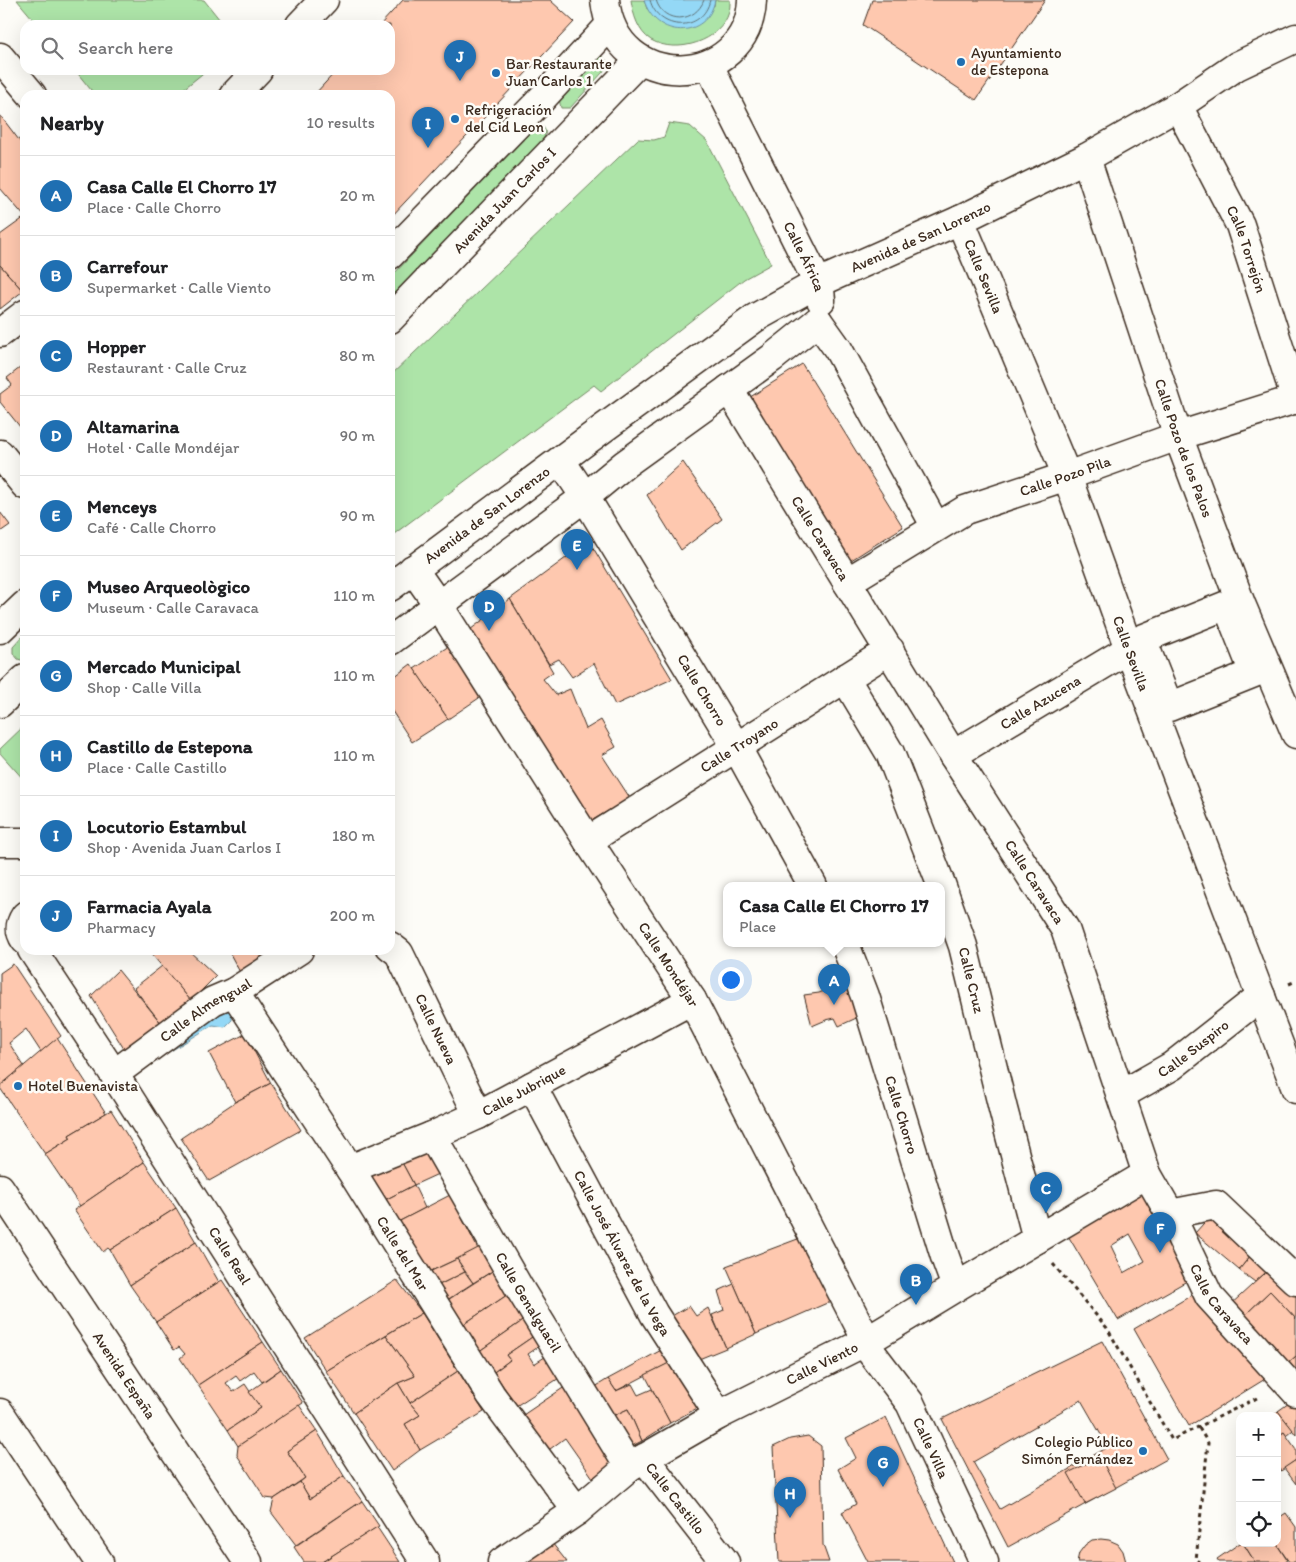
<!DOCTYPE html>
<meta charset="utf-8">
<style>
body{margin:0;font-family:Itim,sans-serif;background:#f2f2f2;color:#202124}
.controls{position:absolute;right:15px;bottom:15px;display:grid;overflow:hidden;border-radius:10px;box-shadow:0 5px 20px #0002}
.controls button{width:45px;height:45px;display:grid;place-items:center;padding:0;border:0;border-bottom:1px solid #e0e0e0;background:#fff;color:#202124;font:25px sans-serif}
.you{position:absolute;left:730px;top:979px;width:18px;height:18px;margin:-12px;border:4px solid #fff;border-radius:50%;background:#1a73e8;box-shadow:0 0 0 8px #1a73e833}
.badge{display:grid;place-items:center;width:32px;height:32px;border-radius:50%;background:#1f6fb2;color:#fff;font-size:16px;font-weight:700}
.pin{position:absolute;translate:-50% -41px;filter:drop-shadow(0 1px 2px #0008)}
.pin::after{content:'';position:absolute;top:26px;width:18px;height:15px;background:inherit;clip-path:polygon(0 0,100% 0,50% 100%)}
.popup{position:absolute;left:723px;top:882px;width:222px;height:65px;box-sizing:border-box;display:grid;place-content:center;border-radius:10px;background:#fff;filter:drop-shadow(0 1px 4px #0005);font-size:16px;white-space:nowrap;color:#757577}
.popup b{font-size:19px;color:#202124}
.popup::after{content:'';position:absolute;left:50%;top:100%;margin-left:-10px;border:10px solid transparent;border-top-color:#fff}
.list{margin:0;padding:0;list-style:none}
h2{display:flex;justify-content:space-between;align-items:center;height:65px;margin:0;padding:0 20px;font-size:21px}
h2 small{font-size:16px;font-weight:400;color:#757577}
.list li{display:grid;grid-template-columns:32px 1fr auto;gap:15px;align-items:center;box-sizing:border-box;height:80px;padding:0 20px;border-top:1px solid #e0e0e0}
.list b{display:block;font-size:19px;white-space:nowrap}
.list p{margin:0;font-size:16px;white-space:nowrap;color:#757577}
.list em{font-size:16px;font-style:normal;color:#757577}
.icon{flex:none;width:28px;height:28px;fill:none;stroke:currentColor;stroke-width:2;stroke-linecap:round;stroke-linejoin:round}
.map{position:relative;flex:none;width:1296px;height:1562px;overflow:hidden}
.search{position:absolute;background:#fff;box-shadow:0 5px 20px #0002;left:20px;top:20px;width:375px;height:55px;display:flex;align-items:center;gap:12px;box-sizing:border-box;padding:0 18px;border-radius:15px;color:#757577;font-size:19px}
.panel{position:absolute;background:#fff;box-shadow:0 5px 20px #0002;left:20px;top:90px;width:375px;height:865px;border-radius:15px}
.map>svg:first-child{display:block}
.green{fill:#ade4a8;stroke:#748763}
.water{fill:#94d8f6;stroke:#7092a0}
.lines{fill:none;stroke-linecap:round;stroke-linejoin:round}
.shore{stroke:#5f7074;stroke-width:1}
.building{fill:#fec8af;stroke:#3b2a1e;fill-rule:evenodd}
.street-casing{stroke:#3b2a1e;stroke-width:31}
.secondary-casing{stroke:#3b2a1e;stroke-width:31}
.path{stroke:#3b2a1e;stroke-width:3;stroke-dasharray:4 4;stroke-linecap:butt}
.street{stroke:#fdfcf7;stroke-width:28}
.secondary{stroke:#fdfcf7;stroke-width:28}
.poi-dot{fill:#1f6fb2;stroke:#fdfcf7;stroke-width:2}
.labels{text-anchor:middle;stroke-width:5;stroke-linejoin:round;paint-order:stroke}
.poi-label{font-size:15px;fill:#3b2a1e;stroke:#fdfcf7;text-anchor:start}
.street-label{font-size:15px;fill:#3b2a1e;stroke:#fdfcf7}
</style>
<div class="map">
<svg width="1296" height="1562" viewBox="0 0 1296 1562">
<rect width="100%" height="100%" fill="#fdfcf7"/>
<filter id="ink" filterUnits="userSpaceOnUse"><feTurbulence type="fractalNoise" baseFrequency=".02" numOctaves="2"/><feDisplacementMap in="SourceGraphic" scale="10" xChannelSelector="R" yChannelSelector="G"/><feConvolveMatrix kernelMatrix="1 2 1 2 8 2 1 2 1" color-interpolation-filters="sRGB"/></filter>
<g filter="url(#ink)">
<!-- green -->
<g class="green">
<polygon points="17,0 204,0 224,25 38,25"/>
<path d="M631,0H644L647,9L714,6L715,0H730C730,4 730,8 729,12C721,41 677,55 651,40C638,32 633,14 631,0Z"/>
<polygon points="600,55 607,61 607,66 603,72 570,108 561,108 559,99"/>
<polygon points="75,70 207,70 176,95 95,95"/>
<polygon points="669,123 690,126 707,141 771,264 744,279 601,391 594,385 390,537 390,376 638,139 654,140 664,137"/>
<path d="M537,127H543C548,132 544,138 541,143L390,300V278L519,143L532,130Z"/>
<polygon points="25,634 25,657 21,660 18,659 13,653 13,647"/>
<polygon points="25,725 25,781 0,753 0,749"/>
</g>
<!-- water -->
<g class="water">
<path d="M644,0H715C707,40 655,39 644,0Z"/>
<polygon points="225,1003 232,1012 232,1020 225,1027 213,1025 169,1052 166,1053 164,1052"/>
</g>
<g class="lines">
<!-- shore -->
<g class="shore">
<path d="M650,0C658,32 703,33 710,0"/>
<path d="M656,0C663,25 696,23 704,0"/>
</g>
</g>
<!-- building -->
<g class="building">
<polygon points="403,0 550,0 574,22 390,218 390,95 314,95 337,70 390,70 390,25 380,25"/>
<polygon points="872,0 1045,0 976,100 863,25"/>
<polygon points="0,115 25,148 25,217 0,188"/>
<polygon points="25,217 25,289 23,291 0,265 0,235"/>
<polygon points="0,265 23,291 0,309"/>
<polygon points="25,364 25,433 0,402 0,394 12,385 7,378"/>
<polygon points="802,364 903,527 845,564 744,401"/>
<polygon points="683,462 722,519 681,550 647,495"/>
<polygon points="0,512 10,525 0,532"/>
<polygon points="589,541 672,679 615,705 594,663 572,677 559,659 549,664 510,599"/>
<polygon points="510,599 553,672 543,679 556,695 570,689 586,729 601,720 616,747 602,755 630,798 586,824 466,633"/>
<polygon points="449,646 482,696 448,719 414,669"/>
<polygon points="411,664 448,719 412,742 390,708 390,680"/>
<polygon points="150,950 188,950 216,976 191,1001 149,951"/>
<polygon points="228,950 278,950 242,976"/>
<polygon points="13,964 61,1036 41,1052 26,1029 9,1043 24,1066 0,1086 0,973"/>
<polygon points="162,966 191,1001 161,1023 134,988"/>
<polygon points="118,970 161,1023 126,1052 91,996"/>
<polygon points="851,980 863,1015 839,1026 835,1018 826,1020 812,1026 804,995 819,993"/>
<polygon points="245,1034 271,1083 235,1102 209,1053"/>
<polygon points="57,1038 106,1113 69,1135 71,1138 45,1154 0,1088 0,1086"/>
<polygon points="271,1083 301,1130 209,1181 181,1138 235,1102"/>
<polygon points="111,1110 144,1162 80,1206 45,1154 71,1138 69,1135"/>
<polygon points="422,1145 438,1174 414,1185 399,1157"/>
<polygon points="399,1157 414,1185 385,1200 368,1171"/>
<polygon points="144,1162 176,1208 110,1250 108,1248 103,1252 74,1210"/>
<polygon points="414,1185 425,1208 398,1222 385,1200"/>
<path d="M1143,1192L1194,1277L1118,1320L1067,1234ZM1130,1234L1145,1261L1124,1273L1111,1246Z"/>
<polygon points="450,1195 478,1249 427,1273 398,1222"/>
<polygon points="176,1208 196,1242 130,1285 110,1250"/>
<polygon points="1211,1215 1255,1250 1239,1270 1195,1233"/>
<polygon points="803,1237 834,1300 756,1334 726,1266"/>
<polygon points="196,1242 219,1282 156,1322 130,1285"/>
<polygon points="482,1246 494,1270 473,1283 457,1259"/>
<polygon points="1255,1250 1274,1265 1255,1282 1239,1270"/>
<polygon points="457,1259 465,1272 435,1287 427,1273"/>
<polygon points="1274,1265 1296,1287 1296,1319 1270,1291 1241,1319 1229,1306"/>
<polygon points="494,1270 510,1293 458,1328 440,1305"/>
<polygon points="465,1272 473,1283 444,1302 435,1287"/>
<polygon points="222,1280 263,1342 198,1385 180,1358 185,1354 179,1347 174,1350 156,1322"/>
<polygon points="397,1280 422,1313 326,1371 305,1338"/>
<polygon points="734,1284 756,1334 726,1348 712,1315 724,1310 718,1291"/>
<polygon points="1270,1291 1296,1319 1296,1356 1284,1367 1241,1319"/>
<polygon points="510,1293 528,1317 478,1352 458,1328"/>
<polygon points="1192,1295 1270,1376 1189,1426 1134,1329"/>
<polygon points="689,1306 696,1316 708,1308 726,1348 694,1361 670,1317"/>
<polygon points="422,1313 458,1371 410,1403 398,1383 415,1376 386,1335"/>
<polygon points="528,1317 538,1333 506,1355 510,1360 494,1372 478,1352"/>
<polygon points="538,1333 544,1343 528,1354 534,1364 551,1353 567,1373 516,1406 494,1372 510,1360 506,1355"/>
<polygon points="386,1335 415,1376 398,1383 354,1413 326,1371"/>
<path d="M1102,1341L1167,1459L1008,1547L942,1419ZM1081,1400L1108,1447L1000,1509L973,1462Z"/>
<polygon points="263,1342 281,1369 262,1382 254,1371 240,1381 236,1376 226,1383 233,1392 245,1384 261,1408 228,1430 198,1385"/>
<polygon points="665,1348 673,1361 616,1391 608,1379"/>
<polygon points="1296,1356 1296,1380 1284,1367"/>
<polygon points="673,1361 701,1406 670,1423 645,1375"/>
<polygon points="281,1369 303,1403 238,1446 228,1430 261,1408 249,1392"/>
<polygon points="458,1371 484,1412 420,1450 405,1424 420,1415 410,1403"/>
<polygon points="608,1379 616,1391 632,1384 638,1395 652,1389 670,1423 642,1441 628,1409 610,1417 595,1387"/>
<polygon points="572,1382 617,1461 593,1478 565,1438 546,1452 523,1415"/>
<polygon points="398,1383 410,1403 420,1415 405,1424 420,1450 392,1471 354,1413"/>
<polygon points="1296,1398 1296,1435 1278,1411"/>
<polygon points="299,1405 317,1431 287,1451 305,1478 274,1499 265,1498 237,1455 238,1446"/>
<polygon points="628,1409 642,1441 628,1448 610,1417"/>
<polygon points="1278,1411 1293,1430 1286,1436 1284,1432 1279,1436 1277,1433 1277,1416 1273,1416"/>
<polygon points="886,1417 953,1562 868,1562 842,1512 856,1504 838,1469 856,1458 846,1438"/>
<polygon points="317,1431 344,1476 310,1499 300,1482 305,1478 287,1451"/>
<polygon points="1284,1432 1296,1449 1296,1460 1281,1471 1277,1466 1277,1437"/>
<polygon points="808,1436 821,1446 823,1545 829,1562 779,1562 773,1447 790,1439"/>
<polygon points="1100,1457 1116,1488 1085,1504 1068,1473"/>
<polygon points="1296,1460 1296,1484 1284,1468"/>
<polygon points="344,1476 362,1501 296,1545 271,1512 274,1499 300,1482 310,1499"/>
<polygon points="362,1501 379,1526 322,1562 304,1562 294,1547"/>
<polygon points="1286,1513 1296,1527 1296,1562 1289,1562 1276,1543 1277,1543 1277,1519"/>
<polygon points="377,1527 400,1562 322,1562"/>
<polygon points="1101,1539 1109,1540 1118,1544 1123,1551 1126,1562 1077,1562 1079,1553 1085,1545 1092,1540"/>
<polygon points="552,1543 567,1562 524,1562"/>
<polygon points="1240,1543 1243,1543 1255,1562 1219,1562 1217,1559"/>
<polygon points="1243,1543 1263,1543 1263,1545 1276,1543 1287,1560 1284,1562 1255,1562"/>
</g>
<g class="lines">
<!-- street casing -->
<g class="street-casing">
<g id="street">
<polyline points="300,25 324,0"/>
<polyline points="0,57 32,95"/>
<path id="s1" d="M709,64L718,84L818,283L820,290L821,300"/>
<polyline points="234,95 258,70"/>
<path id="s2" d="M1178,106L1240,225L1296,400"/>
<path id="s3" d="M1086,158L1178,436L1241,604L1296,734"/>
<path id="s4" d="M960,220L1067,476L1129,649L1296,1089"/>
<polyline points="818,321 838,349 936,527"/>
<polyline points="0,333 25,314"/>
<path id="s5" d="M729,389L953,755L1065,929L1147,1174L1170,1214L1209,1296L1296,1392"/>
<polyline points="0,454 25,485"/>
<path id="s6" d="M561,461L585,497L737,748L813,886"/>
<path id="s7" d="M413,569L439,606L588,841L692,1000L867,1341L871,1352L910,1403L984,1562"/>
<path id="s8" d="M847,582L965,510L1067,476L1178,436L1296,399"/>
<path id="s9" d="M390,587L601,430L755,318L818,283L960,220L1086,158L1178,106L1237,66L1296,38"/>
<polygon points="1227,605 1254,673 1169,707 1142,639"/>
<polyline points="390,641 585,497 625,464 772,358 818,321"/>
<path id="s10" d="M845,678L890,753L941,884L963,946L1003,1109L1037,1239"/>
<path id="s11" d="M953,755L1129,649L1146,642"/>
<path id="s12" d="M588,841L890,650"/>
<polyline points="0,842 25,842"/>
<path d="M25,916C19,925 19,931 25,940"/>
<path id="s13" d="M845,944L865,996L945,1257L956,1287"/>
<path id="s14" d="M390,946L399,953L478,1115"/>
<path id="s15" d="M32,950L114,1074L425,1562"/>
<path id="s16" d="M234,992L350,1169L491,1395L577,1511"/>
<path id="s17" d="M114,1074L213,1001L234,992L299,950"/>
<path id="s18" d="M532,1086L654,1314L719,1415"/>
<path id="s19" d="M1121,1095L1172,1066L1261,996"/>
<path id="s20" d="M432,1136L518,1286L629,1467"/>
<path id="s21" d="M350,1169L432,1136L478,1115L692,1000"/>
<path id="s22" d="M0,1188L248,1562"/>
<polyline points="1170,1214 1216,1205 1296,1281"/>
<polyline points="0,1413 99,1562"/>
<path id="s23" d="M644,1458L725,1562"/>
<path id="s24" d="M502,1562L577,1511L629,1467L719,1415L867,1341L956,1287L1147,1174"/>
</g>
</g>
<!-- secondary casing -->
<g class="secondary-casing">
<g id="secondary">
<path d="M605,0C615,96 749,89 752,0"/>
<polyline points="390,255 536,105 610,25"/>
<path id="s25" d="M390,319L640,60"/>
<polyline points="0,629 25,605"/>
<polyline points="0,703 25,679"/>
</g>
</g>
<!-- path -->
<g class="path">
<polyline points="1289,984 1296,981"/>
<polyline points="1053,1264 1107,1328 1172,1440 1259,1397"/>
<polyline points="1199,1428 1208,1443 1196,1560 1199,1562"/>
</g>
<!-- street -->
<use href="#street" class="street"/>
<!-- secondary -->
<use href="#secondary" class="secondary"/>
</g>
</g>
<!-- markers -->
<g class="poi-dot">
<circle cx="961" cy="62" r="5"/>
<circle cx="496" cy="73" r="5"/>
<circle cx="455" cy="119" r="5"/>
<circle cx="18" cy="1086" r="5"/>
<circle cx="1143" cy="1451" r="5"/>
</g>
<g class="labels">
<!-- poi labels -->
<g class="poi-label">
<text x="971" y="58">Ayuntamiento<tspan x="971" dy="17">de Estepona</tspan></text>
<text x="506" y="69">Bar Restaurante<tspan x="506" dy="17">Juan Carlos 1</tspan></text>
<text x="465" y="115">Refrigeración<tspan x="465" dy="17">del Cid Leon</tspan></text>
<text x="28" y="1091">Hotel Buenavista</text>
<text x="1133" y="1447" text-anchor="end">Colegio Público<tspan x="1133" dy="17">Simón Fernández</tspan></text>
</g>
<!-- street labels -->
<g class="street-label">
<text dy="5" stroke="none"><textPath href="#s25" startOffset="165">Avenida Juan Carlos I</textPath></text>
<text dy="5" stroke="none"><textPath href="#s9" startOffset="638">Avenida de San Lorenzo</textPath></text>
<text dy="5" stroke="none"><textPath href="#s2" startOffset="159">Calle Torrejón</textPath></text>
<text dy="5" stroke="none"><textPath href="#s1" startOffset="215">Calle África</textPath></text>
<text dy="5" stroke="none"><textPath href="#s4" startOffset="61">Calle Sevilla</textPath></text>
<text dy="5" stroke="none"><textPath href="#s3" startOffset="306">Calle Pozo de los Palos</textPath></text>
<text dy="5" stroke="none"><textPath href="#s8" startOffset="244">Calle Pozo Pila</textPath></text>
<text dy="5" stroke="none"><textPath href="#s9" startOffset="121">Avenida de San Lorenzo</textPath></text>
<text dy="5" stroke="none"><textPath href="#s5" startOffset="175">Calle Caravaca</textPath></text>
<text dy="5" stroke="none"><textPath href="#s4" startOffset="466">Calle Sevilla</textPath></text>
<text dy="5" stroke="none"><textPath href="#s6" startOffset="269">Calle Chorro</textPath></text>
<text dy="5" stroke="none"><textPath href="#s11" startOffset="102">Calle Azucena</textPath></text>
<text dy="5" stroke="none"><textPath href="#s12" startOffset="179">Calle Troyano</textPath></text>
<text dy="5" stroke="none"><textPath href="#s5" startOffset="580">Calle Caravaca</textPath></text>
<text dy="5" stroke="none"><textPath href="#s7" startOffset="471">Calle Mondéjar</textPath></text>
<text dy="5" stroke="none"><textPath href="#s10" startOffset="329">Calle Cruz</textPath></text>
<text dy="5" stroke="none"><textPath href="#s17" startOffset="112">Calle Almengual</textPath></text>
<text dy="5" stroke="none"><textPath href="#s14" startOffset="96">Calle Nueva</textPath></text>
<text dy="5" stroke="none"><textPath href="#s19" startOffset="86">Calle Suspiro</textPath></text>
<text dy="5" stroke="none"><textPath href="#s21" startOffset="191">Calle Jubrique</textPath></text>
<text dy="5" stroke="none"><textPath href="#s13" startOffset="180">Calle Chorro</textPath></text>
<text dy="5" stroke="none"><textPath href="#s18" startOffset="190">Calle José Álvarez de la Vega</textPath></text>
<text dy="5" stroke="none"><textPath href="#s16" startOffset="311">Calle del Mar</textPath></text>
<text dy="5" stroke="none"><textPath href="#s15" startOffset="364">Calle Real</textPath></text>
<text dy="5" stroke="none"><textPath href="#s20" startOffset="192">Calle Genalguacil</textPath></text>
<text dy="5" stroke="none"><textPath href="#s5" startOffset="1045">Calle Caravaca</textPath></text>
<text dy="5" stroke="none"><textPath href="#s24" startOffset="378">Calle Viento</textPath></text>
<text dy="5" stroke="none"><textPath href="#s22" startOffset="225">Avenida España</textPath></text>
<text dy="5" stroke="none"><textPath href="#s7" startOffset="1022">Calle Villa</textPath></text>
<text dy="5" stroke="none"><textPath href="#s23" startOffset="51">Calle Castillo</textPath></text>
</g>
</g>
</svg>
<div class="controls">
<button>+</button>
<button>−</button>
<button><svg class="icon" aria-label="locate" viewBox="0 0 24 24"><circle cx="12" cy="12" r="6"/><path d="M12 2v4M12 18v4M2 12h4M18 12h4"/></svg></button>
</div>
<div class="you"></div>
<div class="pin badge" style="left:834px;top:1005px">A</div>
<div class="popup"><b>Casa Calle El Chorro 17</b>Place</div>
<div class="pin badge" style="left:916px;top:1305px">B</div>
<div class="pin badge" style="left:1046px;top:1213px">C</div>
<div class="pin badge" style="left:489px;top:631px">D</div>
<div class="pin badge" style="left:577px;top:570px">E</div>
<div class="pin badge" style="left:1160px;top:1253px">F</div>
<div class="pin badge" style="left:883px;top:1487px">G</div>
<div class="pin badge" style="left:790px;top:1518px">H</div>
<div class="pin badge" style="left:428px;top:148px">I</div>
<div class="pin badge" style="left:460px;top:81px">J</div>
<div class="search"><svg class="icon" aria-label="search" viewBox="0 0 24 24"><circle cx="10" cy="10" r="6"/><path d="M15 15l6 6"/></svg>Search here</div>
<section class="panel">
<h2>Nearby<small>10 results</small></h2>
<ul class="list">
<li><span class="badge">A</span><div><b>Casa Calle El Chorro 17</b><p>Place · Calle Chorro</p></div><em>20 m</em></li>
<li><span class="badge">B</span><div><b>Carrefour</b><p>Supermarket · Calle Viento</p></div><em>80 m</em></li>
<li><span class="badge">C</span><div><b>Hopper</b><p>Restaurant · Calle Cruz</p></div><em>80 m</em></li>
<li><span class="badge">D</span><div><b>Altamarina</b><p>Hotel · Calle Mondéjar</p></div><em>90 m</em></li>
<li><span class="badge">E</span><div><b>Menceys</b><p>Café · Calle Chorro</p></div><em>90 m</em></li>
<li><span class="badge">F</span><div><b>Museo Arqueològico</b><p>Museum · Calle Caravaca</p></div><em>110 m</em></li>
<li><span class="badge">G</span><div><b>Mercado Municipal</b><p>Shop · Calle Villa</p></div><em>110 m</em></li>
<li><span class="badge">H</span><div><b>Castillo de Estepona</b><p>Place · Calle Castillo</p></div><em>110 m</em></li>
<li><span class="badge">I</span><div><b>Locutorio Estambul</b><p>Shop · Avenida Juan Carlos I</p></div><em>180 m</em></li>
<li><span class="badge">J</span><div><b>Farmacia Ayala</b><p>Pharmacy</p></div><em>200 m</em></li>
</ul>
</section>
</div>
